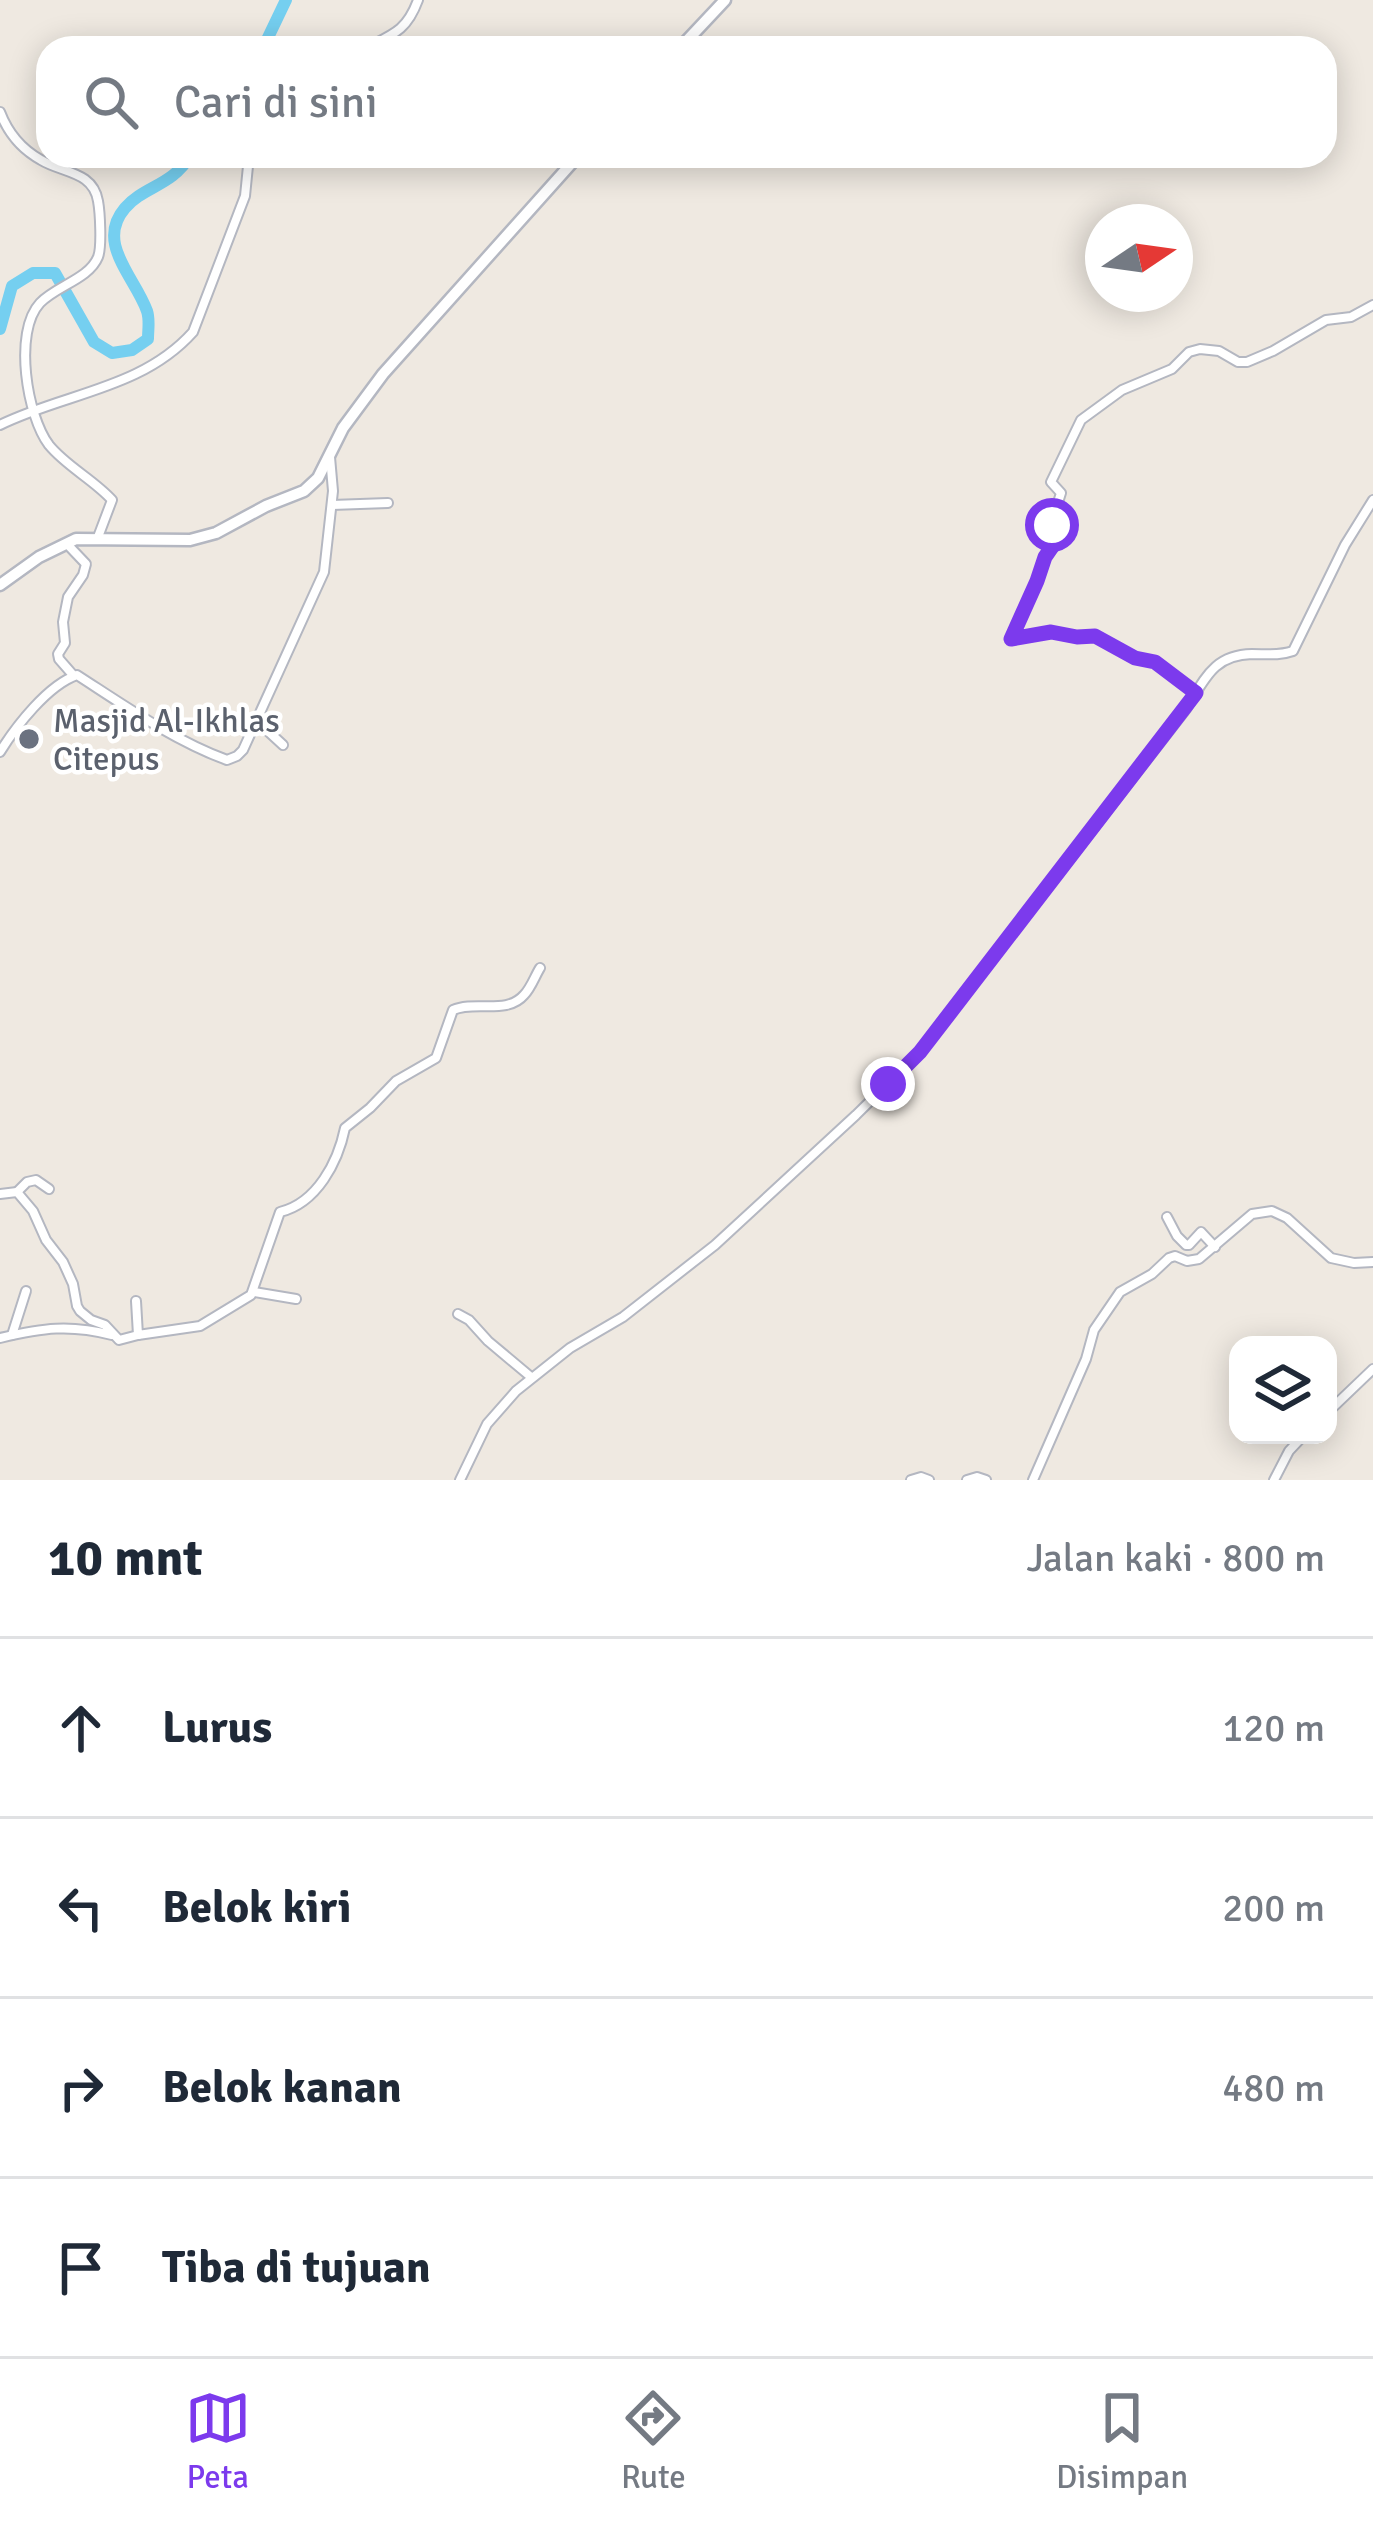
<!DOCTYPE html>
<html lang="id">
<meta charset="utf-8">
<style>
body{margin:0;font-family:Signika,sans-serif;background:#f2f2f3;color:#1f2937}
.controls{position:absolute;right:36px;bottom:36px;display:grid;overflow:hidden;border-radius:24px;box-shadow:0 6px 30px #0003}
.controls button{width:108px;height:108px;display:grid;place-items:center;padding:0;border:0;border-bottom:3px solid #e0e1e3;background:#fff;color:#1f2937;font:60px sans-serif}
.compass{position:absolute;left:1085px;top:204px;width:108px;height:108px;border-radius:50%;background:#fff;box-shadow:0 6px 30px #0003;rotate:77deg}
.stop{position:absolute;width:36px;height:36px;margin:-27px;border:9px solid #7c3aed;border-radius:50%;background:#fff}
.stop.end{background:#7c3aed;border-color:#fff;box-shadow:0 3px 12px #0008}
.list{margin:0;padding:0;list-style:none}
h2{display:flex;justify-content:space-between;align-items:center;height:156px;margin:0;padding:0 48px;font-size:51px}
h2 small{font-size:39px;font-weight:400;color:#747a83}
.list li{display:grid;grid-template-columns:78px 1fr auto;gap:36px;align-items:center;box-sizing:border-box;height:180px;padding:0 48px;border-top:3px solid #e0e1e3}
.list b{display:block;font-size:45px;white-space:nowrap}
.list em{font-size:39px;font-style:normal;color:#747a83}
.icon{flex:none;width:66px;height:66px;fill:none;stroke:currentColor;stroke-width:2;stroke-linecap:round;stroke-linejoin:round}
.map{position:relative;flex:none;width:1373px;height:1480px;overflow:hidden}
.search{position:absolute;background:#fff;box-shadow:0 6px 30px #0003;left:36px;right:36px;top:36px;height:132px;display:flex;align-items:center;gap:30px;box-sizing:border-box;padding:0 42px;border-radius:36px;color:#747a83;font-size:45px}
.sheet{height:876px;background:#fff}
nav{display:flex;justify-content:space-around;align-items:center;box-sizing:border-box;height:168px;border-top:3px solid #e0e1e3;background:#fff;font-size:33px;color:#747a83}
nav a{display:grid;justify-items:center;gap:6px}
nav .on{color:#7c3aed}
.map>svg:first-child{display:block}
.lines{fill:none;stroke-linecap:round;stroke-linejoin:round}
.river{stroke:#75cff0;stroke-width:12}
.minor-casing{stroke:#b4b7c1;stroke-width:12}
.secondary-casing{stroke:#b4b7c1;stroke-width:15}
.minor{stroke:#fff;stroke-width:8}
.secondary{stroke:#fff;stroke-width:10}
.route{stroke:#7c3aed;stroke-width:15}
.worship-dot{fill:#6b7280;stroke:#fff;stroke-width:4.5}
.labels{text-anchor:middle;stroke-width:9;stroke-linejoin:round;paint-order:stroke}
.worship-label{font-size:33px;fill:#5b616d;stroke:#fff;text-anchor:start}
</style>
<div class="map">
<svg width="1373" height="1480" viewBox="0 0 1373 1480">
<rect width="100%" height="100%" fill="#efe9e1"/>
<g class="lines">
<!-- river -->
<g class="river">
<polyline points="263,48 286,0"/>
<path d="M0,329L12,286L33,273H55L94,342L112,353L132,350L148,339C148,329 150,320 147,311C135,277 95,243 125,208C144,186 172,186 190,156"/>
</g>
<!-- minor casing -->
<g class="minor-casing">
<g id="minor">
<path d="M366,48C394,34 407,30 418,0"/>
<path d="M0,112C8,133 21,149 41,160C62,173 93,171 98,201C100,212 102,247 98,257C89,279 56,286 40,303C13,332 27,416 49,445C66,466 94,480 112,500L98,537"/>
<path d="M0,425C65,393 142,389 193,332L245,196L249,156"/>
<polyline points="332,505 388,503"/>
<polyline points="67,544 86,564 83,575 68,597 63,622 65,643 58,654 59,659 73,675"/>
<polyline points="1196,693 1155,662 1135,658 1095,636 1077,637 1050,632 1011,638 1037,581 1045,557 1054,544 1053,518 1061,493 1051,482 1081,420 1122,390 1172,369 1189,352 1200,349 1219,351 1238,362 1247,362 1273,351 1326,320 1351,317 1373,305"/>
<polyline points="258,722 283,745"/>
<path d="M0,752C16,726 48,685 77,675C125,706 173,740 227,760L237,756L243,750L324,572L333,491L330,457"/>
<polyline points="17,1192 27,1182 36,1180 49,1189"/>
<polyline points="0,1194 17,1192 33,1211 46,1240 63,1262 73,1284 77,1306 80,1311 91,1320 105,1325 119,1340 138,1335"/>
<polyline points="1167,1217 1177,1236 1186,1245 1189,1245 1201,1232 1215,1247"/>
<polyline points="254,1292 296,1299"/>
<path d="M136,1301L138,1335L200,1326L251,1295L280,1212C317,1203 338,1162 345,1128L370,1108L396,1081L436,1058L453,1010C475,1000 507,1015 524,995C531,988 535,976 540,968"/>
<polyline points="458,1314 469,1320 488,1341 531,1377"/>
<polyline points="12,1335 26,1291"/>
<path d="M0,1338C43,1328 69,1324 112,1335"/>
<polyline points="1328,1412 1373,1369"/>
<path d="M460,1480L487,1424L516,1391L570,1348L623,1317L715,1245L856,1115L920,1052L1186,709C1205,679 1213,655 1252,654C1266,654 1279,656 1293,651L1345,545L1373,500"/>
<polyline points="911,1480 921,1477 929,1480"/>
<polyline points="967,1480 977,1477 986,1480"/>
<polyline points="1033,1480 1086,1359 1094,1330 1120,1292 1152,1274 1169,1258 1175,1256 1187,1261 1199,1259 1252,1214 1272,1211 1287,1218 1331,1258 1354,1263 1373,1262"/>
<polyline points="1274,1480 1289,1451 1304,1435"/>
</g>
</g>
<!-- secondary casing -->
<g class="secondary-casing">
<g id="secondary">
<polyline points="680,48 725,0"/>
<polyline points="0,585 39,557 76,539 190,540 216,533 266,506 304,491 318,478 343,428 383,374 578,156"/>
</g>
</g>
<!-- minor -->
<use href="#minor" class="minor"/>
<!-- secondary -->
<use href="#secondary" class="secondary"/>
</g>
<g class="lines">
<!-- route -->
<polyline class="route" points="888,1084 920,1052 1196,693 1155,662 1135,658 1095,636 1077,637 1051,632 1011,639 1037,581 1045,557 1054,544 1052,525"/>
</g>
<!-- markers -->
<circle class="worship-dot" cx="29" cy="739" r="12"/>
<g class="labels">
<!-- worship labels -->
<g class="worship-label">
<text x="53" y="732">Masjid Al-Ikhlas<tspan x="53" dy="38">Citepus</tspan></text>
</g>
</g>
</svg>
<div class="controls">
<button><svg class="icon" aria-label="layers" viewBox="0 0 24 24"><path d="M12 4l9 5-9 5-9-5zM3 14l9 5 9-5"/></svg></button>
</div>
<svg class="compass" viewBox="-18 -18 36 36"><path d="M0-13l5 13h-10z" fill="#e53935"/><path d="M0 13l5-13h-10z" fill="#747a83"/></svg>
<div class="stop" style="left:1052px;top:525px"></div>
<div class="stop end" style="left:888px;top:1084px"></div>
<div class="search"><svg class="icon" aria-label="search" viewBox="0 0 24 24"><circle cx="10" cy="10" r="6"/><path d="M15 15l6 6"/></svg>Cari di sini</div>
</div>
<section class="sheet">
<h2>10 mnt<small>Jalan kaki · 800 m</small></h2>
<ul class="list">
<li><svg class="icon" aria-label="ahead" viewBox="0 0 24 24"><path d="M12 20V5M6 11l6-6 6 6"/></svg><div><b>Lurus</b></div><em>120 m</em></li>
<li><svg class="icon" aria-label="left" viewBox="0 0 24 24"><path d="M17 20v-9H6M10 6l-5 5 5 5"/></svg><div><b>Belok kiri</b></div><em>200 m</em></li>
<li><svg class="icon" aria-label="right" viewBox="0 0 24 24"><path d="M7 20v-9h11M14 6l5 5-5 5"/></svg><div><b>Belok kanan</b></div><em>480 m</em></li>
<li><svg class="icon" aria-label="arrive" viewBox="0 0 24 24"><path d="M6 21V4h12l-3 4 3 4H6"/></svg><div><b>Tiba di tujuan</b></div></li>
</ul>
</section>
<nav>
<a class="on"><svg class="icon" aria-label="map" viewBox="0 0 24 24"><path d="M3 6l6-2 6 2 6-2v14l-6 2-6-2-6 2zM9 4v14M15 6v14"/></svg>Peta</a>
<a><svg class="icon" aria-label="directions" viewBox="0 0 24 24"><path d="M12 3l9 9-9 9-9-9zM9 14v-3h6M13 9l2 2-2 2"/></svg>Rute</a>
<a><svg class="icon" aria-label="saved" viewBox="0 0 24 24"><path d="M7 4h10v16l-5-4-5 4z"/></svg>Disimpan</a>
</nav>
